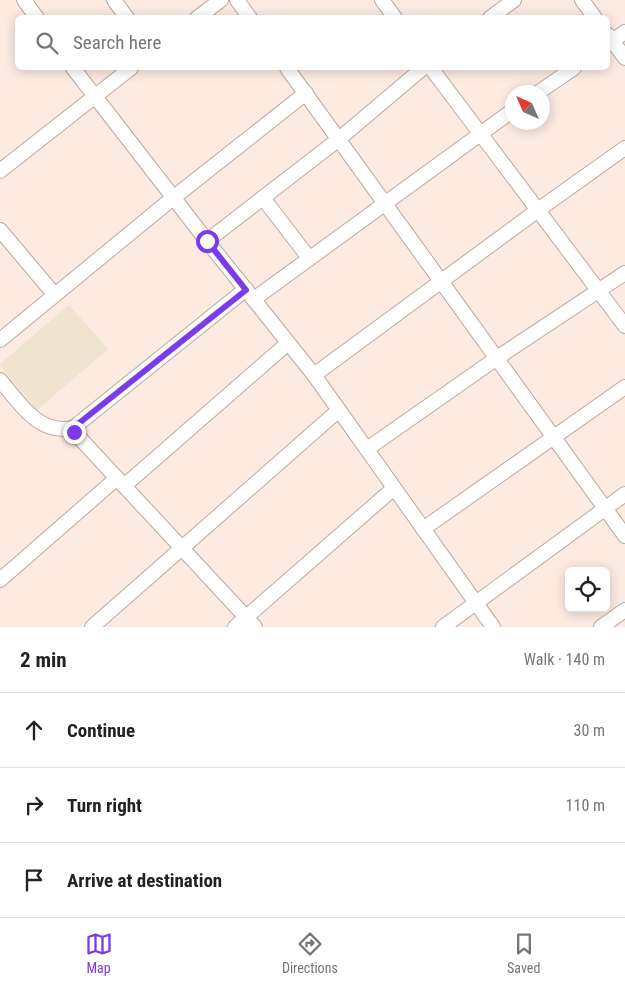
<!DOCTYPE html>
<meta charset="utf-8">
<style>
body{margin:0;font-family:"Roboto Condensed",sans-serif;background:#f2f2f2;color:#222}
.controls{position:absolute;right:15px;bottom:15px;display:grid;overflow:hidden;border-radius:8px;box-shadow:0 2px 12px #0003}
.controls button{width:45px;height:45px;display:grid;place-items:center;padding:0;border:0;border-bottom:1px solid #e0e0e0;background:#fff;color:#222;font:25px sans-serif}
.compass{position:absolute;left:505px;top:85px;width:45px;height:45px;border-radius:50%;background:#fff;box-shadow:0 2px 12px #0003;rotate:315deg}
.stop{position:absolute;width:15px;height:15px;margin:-11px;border:4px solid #7c3aed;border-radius:50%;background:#fff}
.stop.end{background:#7c3aed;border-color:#fff;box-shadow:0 1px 5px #0008}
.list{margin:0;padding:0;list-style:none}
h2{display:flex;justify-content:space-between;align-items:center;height:65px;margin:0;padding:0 20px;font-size:21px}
h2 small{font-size:16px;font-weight:400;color:#767676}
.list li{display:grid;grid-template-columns:32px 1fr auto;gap:15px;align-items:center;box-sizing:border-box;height:75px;padding:0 20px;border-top:1px solid #e0e0e0}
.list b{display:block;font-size:19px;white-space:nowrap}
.list em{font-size:16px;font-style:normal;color:#767676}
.icon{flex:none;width:28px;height:28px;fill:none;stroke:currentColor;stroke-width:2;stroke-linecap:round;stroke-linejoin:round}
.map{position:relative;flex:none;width:625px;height:627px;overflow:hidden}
.search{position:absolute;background:#fff;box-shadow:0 2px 12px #0003;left:15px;right:15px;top:15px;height:55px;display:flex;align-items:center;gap:12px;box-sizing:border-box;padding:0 18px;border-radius:8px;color:#767676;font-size:19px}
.sheet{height:290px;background:#fff}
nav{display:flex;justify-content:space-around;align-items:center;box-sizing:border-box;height:70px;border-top:1px solid #e0e0e0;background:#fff;font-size:14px;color:#767676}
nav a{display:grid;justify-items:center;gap:2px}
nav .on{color:#7c3aed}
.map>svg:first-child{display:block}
.commercial{fill:#eee4cf}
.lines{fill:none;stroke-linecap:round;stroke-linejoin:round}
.minor-casing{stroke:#baa9a1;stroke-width:16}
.minor{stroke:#fff;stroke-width:14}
.route{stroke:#7c3aed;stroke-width:6}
</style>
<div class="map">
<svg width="625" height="627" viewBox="0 0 625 627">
<rect width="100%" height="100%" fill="#fdebe2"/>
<!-- commercial -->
<polygon class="commercial" points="69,305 108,349 37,410 0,366 0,364"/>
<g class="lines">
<!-- minor casing -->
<g class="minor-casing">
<g id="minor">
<polyline points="24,0 37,18"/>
<polyline points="114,0 127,18"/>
<polyline points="237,0 250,18"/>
<polyline points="382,0 395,18"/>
<polyline points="582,0 595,18"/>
<polyline points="197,18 221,0"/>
<polyline points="490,18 514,0"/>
<polyline points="608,35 625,58"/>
<polyline points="608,44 625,32"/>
<polyline points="73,68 207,241 314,375 493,627"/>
<polyline points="287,68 625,536"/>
<polyline points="431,68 625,326"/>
<polyline points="539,92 574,68"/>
<polyline points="0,171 131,68"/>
<polyline points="263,198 309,258"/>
<polyline points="0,230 54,294"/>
<polyline points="207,241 339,139 423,68"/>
<polyline points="254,299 512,111"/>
<polyline points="0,340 173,198 306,93"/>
<polyline points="314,375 538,210 625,148"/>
<path d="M0,380C20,403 38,435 73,428L76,434L255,627"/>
<polyline points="73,428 246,289"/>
<polyline points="367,449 497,358 625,273"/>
<polyline points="124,486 288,343"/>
<polyline points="423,529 625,387"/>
<polyline points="0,580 117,478"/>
<polyline points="92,627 339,410"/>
<polyline points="235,627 394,488"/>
<polyline points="443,627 625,494"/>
<polyline points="601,627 625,610"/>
</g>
</g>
<!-- minor -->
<use href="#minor" class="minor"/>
</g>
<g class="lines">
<!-- route -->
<polyline class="route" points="74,432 73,428 246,290 207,241"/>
</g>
</svg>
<div class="controls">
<button><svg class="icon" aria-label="locate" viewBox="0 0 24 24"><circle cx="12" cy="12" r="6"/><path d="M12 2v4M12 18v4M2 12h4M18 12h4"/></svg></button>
</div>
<svg class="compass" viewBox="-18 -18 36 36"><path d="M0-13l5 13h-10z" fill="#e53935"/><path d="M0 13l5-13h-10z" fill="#767676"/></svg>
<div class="stop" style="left:207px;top:241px"></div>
<div class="stop end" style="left:74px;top:432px"></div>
<div class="search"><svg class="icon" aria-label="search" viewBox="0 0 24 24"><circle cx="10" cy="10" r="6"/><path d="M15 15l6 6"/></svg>Search here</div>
</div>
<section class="sheet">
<h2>2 min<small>Walk · 140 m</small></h2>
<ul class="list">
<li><svg class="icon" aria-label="ahead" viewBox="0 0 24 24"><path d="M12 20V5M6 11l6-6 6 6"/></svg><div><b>Continue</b></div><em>30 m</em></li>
<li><svg class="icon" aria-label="right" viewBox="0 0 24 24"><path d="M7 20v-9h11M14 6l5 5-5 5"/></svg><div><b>Turn right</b></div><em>110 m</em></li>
<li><svg class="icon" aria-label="arrive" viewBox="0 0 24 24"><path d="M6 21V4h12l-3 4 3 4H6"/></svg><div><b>Arrive at destination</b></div></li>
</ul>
</section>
<nav>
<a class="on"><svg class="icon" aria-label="map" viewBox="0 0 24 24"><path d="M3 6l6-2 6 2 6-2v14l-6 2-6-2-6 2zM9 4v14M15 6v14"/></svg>Map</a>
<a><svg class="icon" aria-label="directions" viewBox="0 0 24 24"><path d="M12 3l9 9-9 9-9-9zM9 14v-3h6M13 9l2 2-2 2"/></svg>Directions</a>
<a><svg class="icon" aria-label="saved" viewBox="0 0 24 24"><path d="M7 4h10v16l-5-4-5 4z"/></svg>Saved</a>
</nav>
